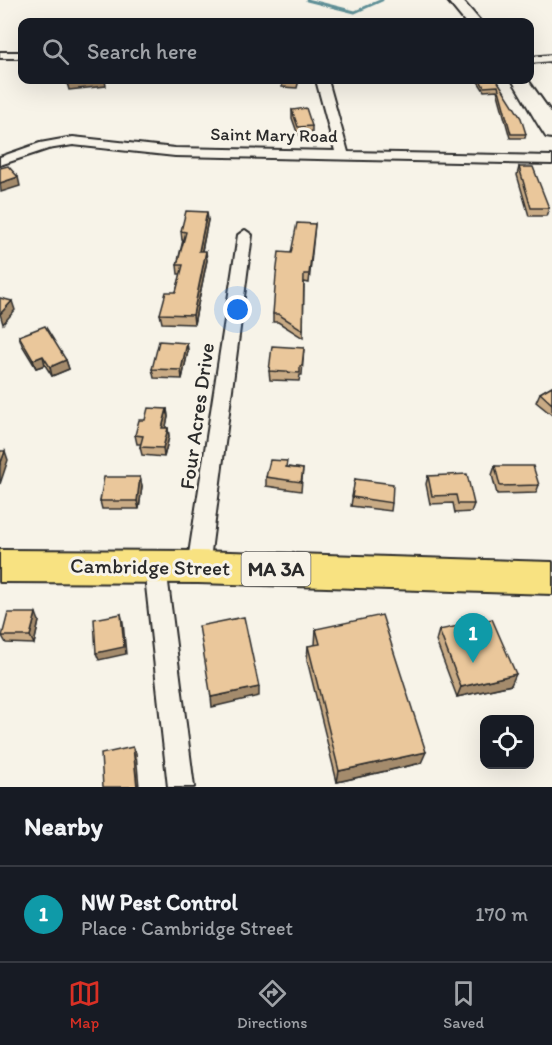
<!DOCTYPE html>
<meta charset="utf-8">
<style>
body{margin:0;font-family:Itim,sans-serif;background:#20242c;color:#f1f3f6}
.controls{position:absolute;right:18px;bottom:18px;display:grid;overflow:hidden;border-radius:12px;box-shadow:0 6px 24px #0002}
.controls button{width:54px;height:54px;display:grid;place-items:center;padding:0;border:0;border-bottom:2px solid #363941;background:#171b24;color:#f1f3f6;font:30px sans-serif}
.you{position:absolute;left:238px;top:310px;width:21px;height:21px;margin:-15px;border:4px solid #fff;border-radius:50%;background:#1a73e8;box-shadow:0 0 0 9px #1a73e833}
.badge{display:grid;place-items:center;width:39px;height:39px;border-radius:50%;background:#d93025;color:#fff;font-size:20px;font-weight:700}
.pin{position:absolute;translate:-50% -50px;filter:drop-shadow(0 2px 3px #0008)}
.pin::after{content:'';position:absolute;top:32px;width:21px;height:18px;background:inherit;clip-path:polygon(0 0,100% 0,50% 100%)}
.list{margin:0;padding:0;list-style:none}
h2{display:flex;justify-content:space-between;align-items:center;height:78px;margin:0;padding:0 24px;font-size:26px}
h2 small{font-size:20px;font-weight:400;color:#9ea1a6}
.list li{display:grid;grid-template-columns:39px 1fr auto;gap:18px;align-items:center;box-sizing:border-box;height:96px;padding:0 24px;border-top:2px solid #363941}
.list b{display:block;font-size:22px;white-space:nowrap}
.list p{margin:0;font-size:20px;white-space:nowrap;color:#9ea1a6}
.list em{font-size:20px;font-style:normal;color:#9ea1a6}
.icon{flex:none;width:33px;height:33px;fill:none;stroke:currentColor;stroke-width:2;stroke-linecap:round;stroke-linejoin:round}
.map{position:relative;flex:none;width:552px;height:787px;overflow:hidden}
.search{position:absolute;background:#171b24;box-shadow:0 6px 24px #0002;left:18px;right:18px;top:18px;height:66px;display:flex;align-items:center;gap:15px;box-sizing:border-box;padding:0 21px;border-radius:12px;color:#9ea1a6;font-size:22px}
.sheet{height:174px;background:#171b24}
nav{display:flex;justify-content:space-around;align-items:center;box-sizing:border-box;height:84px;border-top:2px solid #363941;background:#171b24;font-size:16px;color:#9ea1a6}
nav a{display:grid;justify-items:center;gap:3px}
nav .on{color:#d93025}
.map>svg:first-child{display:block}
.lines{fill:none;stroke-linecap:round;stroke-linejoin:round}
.stream{stroke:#609097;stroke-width:3}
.minor-casing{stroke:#2b2b2b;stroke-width:4}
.secondary-casing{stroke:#2b2b2b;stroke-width:4}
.primary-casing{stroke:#2b2b2b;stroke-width:4}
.minor{fill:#f7f3e8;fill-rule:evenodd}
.secondary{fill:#f7f3e8;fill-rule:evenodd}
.primary{fill:#f8e281;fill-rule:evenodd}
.wall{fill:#c9ab85;stroke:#2b2b2b;stroke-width:1.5}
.shaded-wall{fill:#a48b6c;stroke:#2b2b2b;stroke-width:1.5}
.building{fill:#eac79b;stroke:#2b2b2b;stroke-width:1.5}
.labels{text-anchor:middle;stroke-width:6;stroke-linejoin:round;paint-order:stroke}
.far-street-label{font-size:18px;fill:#2b2b2b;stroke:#f7f3e8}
.shield{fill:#f7f3e8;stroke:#686764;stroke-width:1.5}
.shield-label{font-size:20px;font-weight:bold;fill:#2b2b2b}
.street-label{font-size:21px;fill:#2b2b2b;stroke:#f7f3e8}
</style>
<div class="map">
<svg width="552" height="787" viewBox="0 0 552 787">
<rect width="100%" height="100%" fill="#f7f3e8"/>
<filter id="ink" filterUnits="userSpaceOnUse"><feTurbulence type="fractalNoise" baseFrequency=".0167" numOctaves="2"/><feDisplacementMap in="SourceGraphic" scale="12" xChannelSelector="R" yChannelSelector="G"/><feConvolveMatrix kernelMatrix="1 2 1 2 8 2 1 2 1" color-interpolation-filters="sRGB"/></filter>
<g filter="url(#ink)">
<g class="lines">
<!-- stream -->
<polyline class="stream" points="307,0 355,12 382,0"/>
<!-- minor casing -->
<g class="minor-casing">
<g id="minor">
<rect x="0" y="52" width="22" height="6"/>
<polygon points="552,55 552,61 530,63 530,57"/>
<polygon points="316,80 328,80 348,152 552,156 552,164 175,156 73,145 48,149 0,165 0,157 40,143 73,137 175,148 335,151"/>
<polygon points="245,230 252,235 209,567 206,574 198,577 190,574 187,567 238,235"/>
<polygon points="155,557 163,560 166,567 194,787 168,787 144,567 147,560"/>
</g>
</g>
<!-- secondary casing -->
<g class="secondary-casing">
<g id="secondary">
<polygon points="447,0 462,0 481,22 465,22"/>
<path d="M512,80H528L550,111L552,115V138L546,137C534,119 524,99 512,80Z"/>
</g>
</g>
<!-- primary casing -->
<g class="primary-casing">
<polygon id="primary" points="0,550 198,551 552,562 552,594 198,583 0,582"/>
</g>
<!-- minor -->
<use href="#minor" class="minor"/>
<!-- secondary -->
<use href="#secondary" class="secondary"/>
<!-- primary -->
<use href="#primary" class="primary"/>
</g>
<!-- wall -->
<g class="wall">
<polygon points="282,80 299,80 297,88 282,87"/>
<polygon points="477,80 497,80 526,134 525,138 510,138 497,90 484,91"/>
<polygon points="292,110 312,126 312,134 298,135 292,118"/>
<polygon points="519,167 549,208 546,216 529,216 517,175"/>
<polygon points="208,220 202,251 207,260 194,324 162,323 160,314 176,292 181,274 178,274 177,265 183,240 182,240 181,231"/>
<polygon points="315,224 309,283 304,282 303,338 278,322 273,322 273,314 291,253"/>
<polygon points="19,336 66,360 69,369 52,376 45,365 36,368 22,345"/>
<polygon points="187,343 188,351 182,379 154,378 152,369"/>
<polygon points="304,348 302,375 300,375 299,381 270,380 269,371"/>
<polygon points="552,386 552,415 536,402 540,393"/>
<polygon points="167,409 168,417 165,428 168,428 169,437 164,457 142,455 140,447 141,444 137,444 135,435 145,420"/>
<polygon points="495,466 539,485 536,493 497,494 492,475"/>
<polygon points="287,467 303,469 301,491 266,486 266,477"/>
<polygon points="428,476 474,504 471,512 455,513 453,503 430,504 426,484"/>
<polygon points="140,477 142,486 139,509 102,509 100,501"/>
<polygon points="355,479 392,503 391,511 351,506"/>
<polygon points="39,621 34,644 6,643 2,636"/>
<polygon points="316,629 421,763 337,782 307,660 308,646 315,645"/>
<polygon points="439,630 511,685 457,697 436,641"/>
</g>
<!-- shaded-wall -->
<g class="shaded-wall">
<polygon points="96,80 105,80 106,86 69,90 67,83"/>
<polygon points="18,177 20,186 1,192 0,183"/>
<polygon points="207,212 208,220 200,260 199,251"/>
<polygon points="206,251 207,260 194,324 193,315"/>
<polygon points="12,301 15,310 3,324 0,314"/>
<polygon points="187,343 188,351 182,379 181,370"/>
<polygon points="43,356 45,365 36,368 33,360"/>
<polygon points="66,360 69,369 52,376 50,367"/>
<polygon points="167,409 168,417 164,436 162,428"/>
<polygon points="168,428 169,437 164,457 163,448"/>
<polygon points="5,451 8,460 0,484 0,465"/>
<polygon points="140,477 142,486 139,509 137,501"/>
<polygon points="36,613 39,621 34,644 30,636"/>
<polygon points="121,614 123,622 126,654 99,660 96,653"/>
<polygon points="516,674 511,685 457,697 461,687"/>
<polygon points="259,687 259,696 212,707 211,697"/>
<polygon points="133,747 136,753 139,787 137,787"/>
<polygon points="426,752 421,763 337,782 339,771"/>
</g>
<!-- building -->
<g class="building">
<polygon points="67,80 96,80 67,83"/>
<polygon points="480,80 497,80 521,118 526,134 511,134 498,86 484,87"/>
<polygon points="306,108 312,126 298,127 292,110"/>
<polygon points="8,166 18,177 0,183 0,168"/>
<polygon points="519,167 533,167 549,208 531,208"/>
<polygon points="186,211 207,212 199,251 206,251 193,315 160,314 166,292 176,292 183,265 177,265 186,232 181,231"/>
<polygon points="297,223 315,224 309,274 304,274 303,330 278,314 273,314 276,275 279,252 291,253"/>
<polygon points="0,298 12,301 0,314"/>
<polygon points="45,326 66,360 50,367 43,356 33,360 19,336"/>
<polygon points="159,341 187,343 181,370 152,369"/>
<polygon points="272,346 304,348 302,366 300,366 300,373 269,371"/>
<polygon points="552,386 552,404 540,393"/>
<polygon points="148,408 167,409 162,428 168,428 163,448 140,447 143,436 135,435 139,420 145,420"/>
<polygon points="0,451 5,451 0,465"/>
<polygon points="270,460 287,461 286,467 303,469 301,482 266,477"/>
<polygon points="495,466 533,466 539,485 500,486"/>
<polygon points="467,474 474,504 458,504 456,495 432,496 428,476"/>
<polygon points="104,477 140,477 137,501 100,501"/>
<polygon points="355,479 393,484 392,503 352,497"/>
<polygon points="8,613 36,613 30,636 2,636"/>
<polygon points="121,614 124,647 96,653 94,619"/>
<polygon points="382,615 426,752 339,771 308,646 320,644 316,629"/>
<polygon points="244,617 259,687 211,697 199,626"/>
<polygon points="492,619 516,674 461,687 439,630"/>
<polygon points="133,747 137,787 103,787 101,754"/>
</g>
</g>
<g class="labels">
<!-- far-street labels -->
<g class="far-street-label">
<text transform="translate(274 135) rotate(1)" y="6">Saint Mary Road</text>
</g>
<!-- shield labels -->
<rect class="shield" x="241.5" y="552" width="69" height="34" rx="4.5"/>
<g class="shield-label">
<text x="276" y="576">MA 3A</text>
</g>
<!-- street labels -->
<g class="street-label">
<text transform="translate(197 416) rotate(-82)" y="7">Four Acres Drive</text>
<text transform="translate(150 567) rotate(1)" y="7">Cambridge Street</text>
</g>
</g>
</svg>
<div class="controls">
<button><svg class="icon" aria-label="locate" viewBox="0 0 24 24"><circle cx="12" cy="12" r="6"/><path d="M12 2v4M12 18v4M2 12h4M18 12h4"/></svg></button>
</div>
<div class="you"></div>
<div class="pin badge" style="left:473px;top:663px;background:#0f9aa8">1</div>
<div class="search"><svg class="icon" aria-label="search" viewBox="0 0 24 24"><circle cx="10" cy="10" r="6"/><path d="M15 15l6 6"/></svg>Search here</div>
</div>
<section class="sheet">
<h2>Nearby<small></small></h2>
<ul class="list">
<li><span class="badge" style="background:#0f9aa8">1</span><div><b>NW Pest Control</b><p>Place · Cambridge Street</p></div><em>170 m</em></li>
</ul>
</section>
<nav>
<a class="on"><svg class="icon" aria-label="map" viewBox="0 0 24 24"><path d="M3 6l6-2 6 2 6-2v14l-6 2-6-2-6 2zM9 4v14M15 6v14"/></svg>Map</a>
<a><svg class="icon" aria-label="directions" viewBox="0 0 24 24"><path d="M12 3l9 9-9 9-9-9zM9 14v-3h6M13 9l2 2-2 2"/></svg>Directions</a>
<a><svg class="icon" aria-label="saved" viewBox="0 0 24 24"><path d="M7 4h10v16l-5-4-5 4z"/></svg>Saved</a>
</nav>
